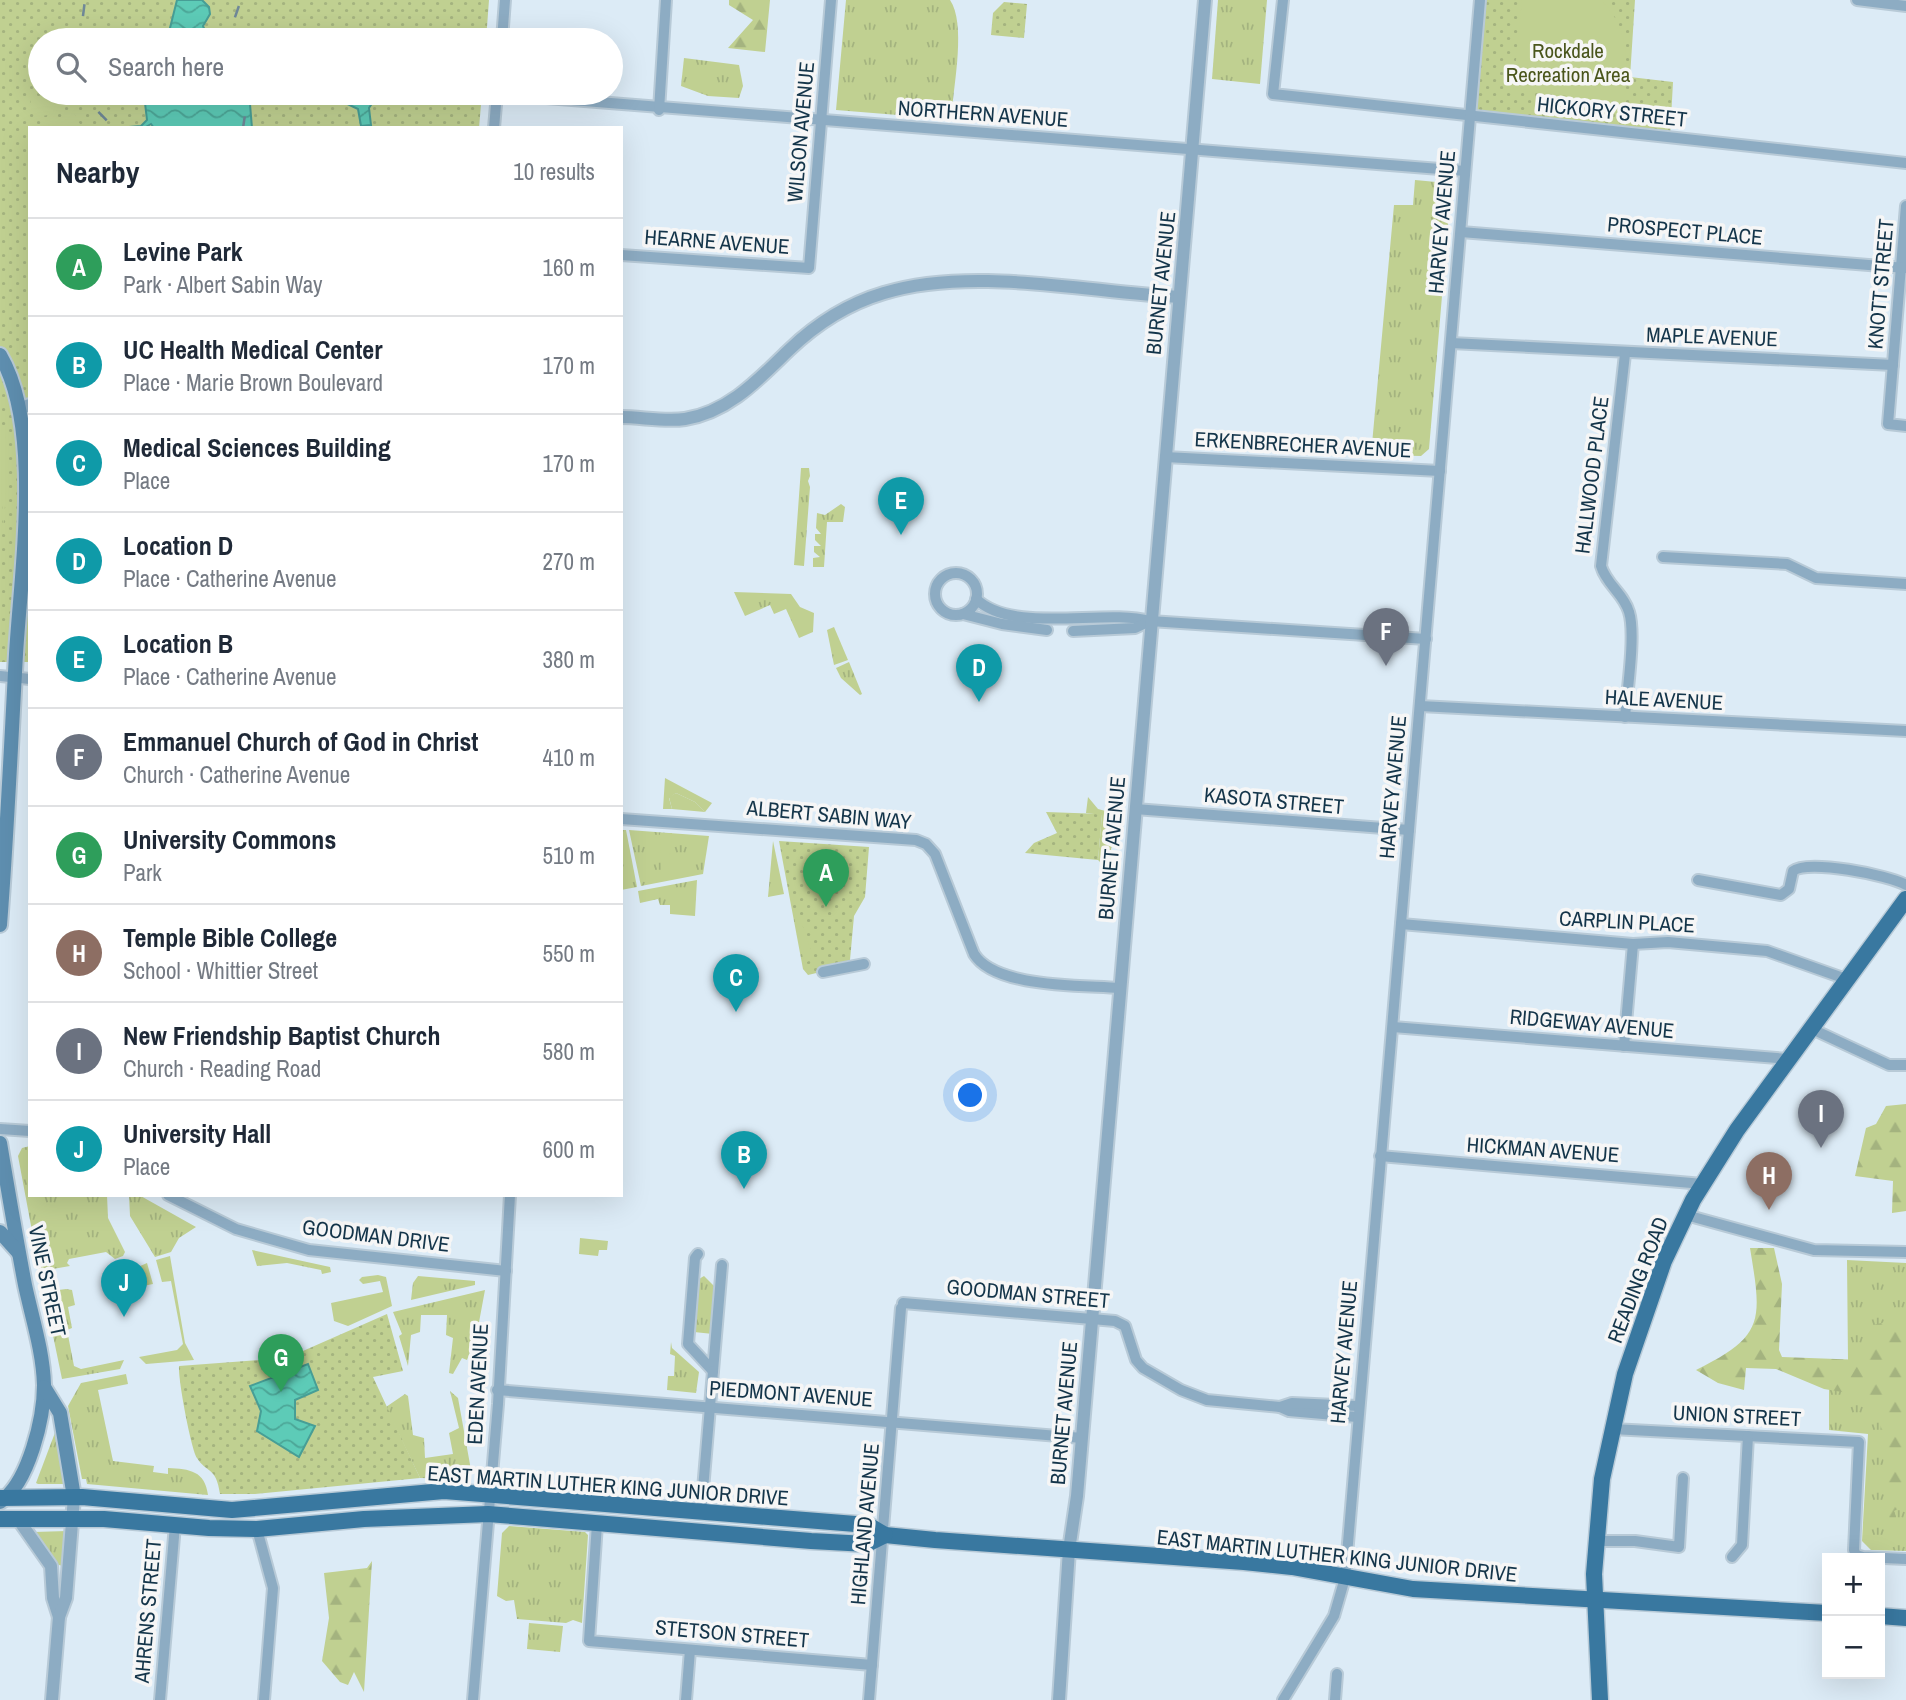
<!DOCTYPE html>
<meta charset="utf-8">
<style>
body{margin:0;font-family:"Archivo Narrow",sans-serif;background:#f6f6f7;color:#1f2937}
.controls{position:absolute;right:21px;bottom:21px;display:grid;overflow:hidden;border-radius:0px;box-shadow:0 7px 28px #0002}
.controls button{width:63px;height:63px;display:grid;place-items:center;padding:0;border:0;border-bottom:2px solid #e0e1e3;background:#fff;color:#1f2937;font:35px sans-serif}
.you{position:absolute;left:971px;top:1096px;width:24px;height:24px;margin:-18px;border:5px solid #fff;border-radius:50%;background:#1a73e8;box-shadow:0 0 0 10px #1a73e833}
.badge{display:grid;place-items:center;width:46px;height:46px;border-radius:50%;background:#db2777;color:#fff;font-size:23px;font-weight:700}
.pin{position:absolute;translate:-50% -58px;filter:drop-shadow(0 2px 4px #0008)}
.pin::after{content:'';position:absolute;top:37px;width:24px;height:21px;background:inherit;clip-path:polygon(0 0,100% 0,50% 100%)}
.list{margin:0;padding:0;list-style:none}
h2{display:flex;justify-content:space-between;align-items:center;height:91px;margin:0;padding:0 28px;font-size:30px}
h2 small{font-size:23px;font-weight:400;color:#747a83}
.list li{display:grid;grid-template-columns:46px 1fr auto;gap:21px;align-items:center;box-sizing:border-box;height:98px;padding:0 28px;border-top:2px solid #e0e1e3}
.list b{display:block;font-size:26px;white-space:nowrap}
.list p{margin:0;font-size:23px;white-space:nowrap;color:#747a83}
.list em{font-size:23px;font-style:normal;color:#747a83}
.icon{flex:none;width:38px;height:38px;fill:none;stroke:currentColor;stroke-width:2;stroke-linecap:round;stroke-linejoin:round}
.map{position:relative;flex:none;width:1906px;height:1700px;overflow:hidden}
.search{position:absolute;background:#fff;box-shadow:0 7px 28px #0002;left:28px;top:28px;width:595px;height:77px;display:flex;align-items:center;gap:18px;box-sizing:border-box;padding:0 24px;border-radius:38px;color:#747a83;font-size:26px}
.panel{position:absolute;background:#fff;box-shadow:0 7px 28px #0002;left:28px;top:126px;width:595px;height:1071px;border-radius:0px}
.map>svg:first-child{display:block}
.grass{fill:url(#grass-tufts)}
.forest{fill:url(#forest-firs)}
.park{fill:url(#park-dots)}
.garden{fill:#c0d091}
.water{fill:url(#water-waves);stroke:#479e96;stroke-width:2}
.lines{fill:none;stroke-linecap:round;stroke-linejoin:round}
.minor-casing{stroke:#b8cad7;stroke-width:14}
.tertiary-casing{stroke:#b8cad7;stroke-width:16}
.secondary-casing{stroke:#b8cad7;stroke-width:18}
.primary-casing{stroke:#b8cad7;stroke-width:19}
.minor{stroke:#8dacc3;stroke-width:10}
.tertiary{stroke:#8dacc3;stroke-width:12}
.secondary{stroke:#5e8eaf;stroke-width:14}
.primary{stroke:#3978a0;stroke-width:16}
.rail{stroke:#6f8898;stroke-width:2.5;stroke-dasharray:12 12;stroke-linecap:butt}
.labels{text-anchor:middle;stroke-width:7;stroke-linejoin:round;paint-order:stroke}
.park-label{font-size:21px;fill:#4a561c;stroke:#f6f6f6}
.street-label{font-size:21px;fill:#14354a;stroke:#f6f6f6}
</style>
<div class="map">
<svg width="1906" height="1700" viewBox="0 0 1906 1700">
<defs>
<pattern id="grass-tufts" width="24" height="20" patternUnits="userSpaceOnUse" patternTransform="scale(1.75)"><rect width="24" height="20" fill="#c0d091"/><path d="M3 7l-1-3M5 7V3M7 7l1-3M15 17l-1-3M17 17v-4M19 17l1-3" fill="none" stroke="#a4b37f"/></pattern>
<pattern id="forest-firs" width="22" height="20" patternUnits="userSpaceOnUse" patternTransform="scale(1.75)"><rect width="22" height="20" fill="#c0d091"/><path d="M5 1l3.5 6h-7zM16 11l3.5 6h-7z" fill="#a4b37f"/></pattern>
<pattern id="park-dots" width="8" height="8" patternUnits="userSpaceOnUse" patternTransform="scale(1.75)"><rect width="8" height="8" fill="#c0d091"/><path d="M2 2h.1M6 6h.1" fill="none" stroke="#a4b37f" stroke-width="1.8" stroke-linecap="round"/></pattern>
<pattern id="water-waves" width="16" height="10" patternUnits="userSpaceOnUse" patternTransform="scale(1.75)"><rect width="16" height="10" fill="#5dcbb7"/><path d="M0 5q4-4 8 0t8 0" fill="none" stroke="#4ca697"/></pattern>
</defs>
<rect width="100%" height="100%" fill="#dcebf6"/>
<!-- grass -->
<g class="grass">
<path d="M846,0H950C966,23 954,83 952,111L947,119L836,110Z"/>
<polygon points="1218,0 1267,0 1260,84 1212,79"/>
<polygon points="684,58 739,65 743,86 739,98 708,96 681,86"/>
<polygon points="1415,180 1447,183 1446,189 1451,190 1429,449 1421,456 1371,455 1394,205 1413,205"/>
<polygon points="801,468 809,468 810,476 808,481 810,487 804,566 794,565"/>
<polygon points="841,504 845,507 843,522 827,522 824,567 813,567 813,558 820,557 814,552 814,546 821,546 815,540 815,534 821,534 816,528 817,513 825,515"/>
<polygon points="734,592 791,594 800,607 814,613 813,632 799,638 786,609 774,614 770,605 745,616"/>
<polygon points="834,627 848,660 834,665 827,630"/>
<polygon points="849,662 862,694 860,695 841,678 836,668"/>
<polygon points="676,793 695,802 705,812 672,809 669,797"/>
<polygon points="621,830 626,830 637,887 621,890"/>
<polygon points="629,830 709,836 703,874 641,886"/>
<polygon points="773,841 784,894 768,897"/>
<polygon points="697,880 695,916 670,914 670,905 660,905 658,899 640,903 638,891"/>
<polygon points="30,1146 30,1195 107,1195 108,1218 125,1252 123,1256 115,1259 106,1252 69,1259 67,1263 70,1266 47,1270 49,1278 41,1279 18,1156 22,1148"/>
<polygon points="129,1195 139,1195 196,1227 179,1238 171,1252 155,1257 130,1216"/>
<polygon points="252,1250 330,1267 331,1272 322,1274 321,1270 287,1263 257,1266"/>
<polygon points="1847,1260 1906,1263 1906,1551 1871,1550 1862,1541 1868,1434 1829,1430 1829,1360 1848,1360"/>
<polygon points="418,1276 475,1281 475,1285 411,1300 413,1283"/>
<polygon points="704,1276 715,1287 713,1334 694,1332 699,1279"/>
<polygon points="66,1289 72,1290 75,1305 68,1307 72,1328 67,1330 74,1366 81,1369 124,1360 120,1369 62,1379 44,1292"/>
<polygon points="485,1290 477,1333 467,1360 462,1358 453,1374 449,1373 453,1338 446,1335 447,1315 421,1315 420,1332 411,1335 408,1366 399,1336 402,1334 393,1312"/>
<polygon points="671,1342 672,1348 699,1372 696,1393 667,1390 668,1376 674,1376 675,1356 670,1354"/>
<path d="M126,1374L128,1384L98,1390L113,1461L154,1466L153,1472L168,1474V1468C190,1469 205,1471 208,1495L87,1484L86,1479H82L68,1406L81,1383Z"/>
<polygon points="450,1391 458,1398 471,1470 466,1471 467,1479 420,1478 386,1407 405,1394 408,1396 413,1435 424,1438 425,1458 453,1454 449,1433 459,1428"/>
<polygon points="56,1430 65,1484 38,1484 36,1483"/>
<polygon points="509,1526 585,1532 588,1535 582,1623 573,1620 566,1623 517,1619 514,1600 506,1601 497,1596 502,1533"/>
<polygon points="67,1531 63,1566 55,1564 34,1532"/>
<polygon points="529,1623 563,1626 560,1652 527,1649"/>
</g>
<!-- forest -->
<g class="forest">
<polygon points="729,0 770,0 765,52 728,48 753,20 729,5"/>
<polygon points="1906,1104 1906,1211 1892,1213 1893,1181 1855,1176 1866,1128 1876,1124 1886,1106"/>
<path d="M1750,1248H1774L1782,1284L1779,1350L1782,1357L1863,1360L1865,1327L1906,1317V1505L1894,1511L1902,1540L1890,1534L1878,1398L1824,1389L1776,1369L1746,1368L1744,1390L1718,1383L1696,1370C1765,1336 1762,1321 1750,1248Z"/>
<polygon points="372,1561 364,1692 354,1672 348,1685 340,1682 322,1661 329,1618 324,1573 367,1568"/>
</g>
<!-- park -->
<g class="park">
<polygon points="0,0 489,0 486,40 40,40 40,93 482,93 479,128 30,128 30,662 0,662"/>
<polygon points="1480,0 1635,0 1630,77 1673,82 1670,137 1470,116"/>
<polygon points="1004,2 1027,4 1024,38 991,35 993,13"/>
<polygon points="1046,812 1102,814 1098,860 1025,853 1034,843 1057,833"/>
<polygon points="779,841 869,847 865,897 854,916 850,960 846,966 808,975 803,969"/>
<path d="M387,1314L403,1371L373,1377L420,1478L255,1494H220C216,1466 207,1474 197,1458C191,1448 178,1380 179,1366L287,1358Z"/>
</g>
<!-- garden -->
<g class="garden">
<path d="M1522,0H1601C1630,28 1628,65 1624,102L1513,90Z"/>
<polygon points="29,92 39,100 50,99 55,93 57,109 53,114 38,117 32,112"/>
<polygon points="1552,101 1597,106 1596,119 1551,114"/>
<polygon points="71,107 82,128 39,128 43,121 50,119 66,121 64,113"/>
<polygon points="0,427 5,427 8,466 3,532"/>
<polygon points="665,778 712,803 705,812 695,802 676,793 669,798 672,809 663,809"/>
<polygon points="1088,797 1098,809 1113,813 1115,837 1111,849 1112,861 1101,863 1098,860 1102,815 1086,813"/>
<polygon points="660,833 672,833 668,874 661,875"/>
<polygon points="799,915 814,959 804,963 794,917"/>
<polygon points="580,1238 608,1241 607,1250 599,1250 598,1256 579,1254"/>
<polygon points="170,1256 185,1343 194,1360 146,1364 139,1357 177,1350 183,1344 171,1281 162,1282 156,1260"/>
<polygon points="147,1263 153,1284 123,1290 132,1281 138,1267"/>
<polygon points="378,1275 386,1277 392,1306 348,1326 334,1321 331,1303 383,1292 380,1281 363,1284 359,1280 362,1277"/>
</g>
<!-- water -->
<g class="water">
<polygon points="177,0 202,0 209,7 210,14 203,26 209,40 198,36 190,40 167,40"/>
<polygon points="154,93 243,93 250,104 252,128 154,128 151,124 144,128 117,128 141,126 147,120 145,103 150,101"/>
<polygon points="337,93 352,93 361,99 367,93 379,93 369,108 371,125 361,126 358,109 343,102"/>
<polygon points="308,1364 318,1390 295,1400 295,1419 315,1426 299,1457 257,1431 261,1411 250,1386"/>
</g>
<g class="lines">
<!-- minor casing -->
<g class="minor-casing">
<g id="minor">
<polyline points="1283,0 1273,94 1906,163"/>
<polyline points="1857,0 1906,6"/>
<polyline points="502,40 505,0"/>
<polyline points="497,94 1465,171"/>
<polyline points="659,110 666,0"/>
<polyline points="494,128 497,93"/>
<polyline points="1906,206 1888,424 1906,426"/>
<polyline points="1461,232 1906,268"/>
<polyline points="621,255 809,268 831,0"/>
<polyline points="1451,343 1893,365"/>
<polyline points="1165,457 1440,471"/>
<polyline points="1663,557 1787,564 1816,578 1906,584"/>
<circle cx="956" cy="594" r="21"/>
<path d="M976,599C1014,635 1104,608 1150,621L1426,639"/>
<polyline points="963,614 1002,624 1047,630"/>
<polyline points="1073,631 1135,628 1150,621"/>
<polyline points="0,676 30,679"/>
<polyline points="1420,706 1906,731"/>
<path d="M1625,717C1627,692 1636,634 1629,612C1624,594 1606,584 1601,566L1625,354"/>
<polyline points="1135,809 1409,830"/>
<path d="M621,819L916,840L926,844L935,854L974,954C995,988 1081,985 1119,988"/>
<path d="M1698,880L1781,895L1789,889L1793,871C1807,859 1889,875 1906,885"/>
<polyline points="1401,924 1633,944 1668,942 1767,951 1846,979"/>
<polyline points="823,972 864,964"/>
<polyline points="1393,1027 1788,1059"/>
<polyline points="1812,1029 1889,1065 1906,1065"/>
<polyline points="1624,1046 1633,944"/>
<polyline points="0,1129 30,1131"/>
<polyline points="1380,1156 1703,1184"/>
<polyline points="168,1195 236,1229 309,1250 506,1271"/>
<polyline points="1686,1215 1814,1250 1906,1252"/>
<polyline points="698,1254 695,1258 688,1344 713,1371 722,1265"/>
<polyline points="903,1303 1115,1321 1125,1326 1136,1360 1143,1368 1181,1390 1207,1400 1280,1407 1289,1411 1357,1417"/>
<polyline points="497,1390 1082,1438"/>
<polyline points="1280,1407 1292,1403 1358,1406"/>
<polyline points="1612,1429 1859,1442 1854,1550 1856,1555 1863,1557 1906,1559"/>
<polyline points="701,1513 713,1371"/>
<polyline points="597,1524 589,1641 872,1665"/>
<polyline points="257,1529 273,1588 264,1700"/>
<polyline points="1595,1541 1635,1541 1679,1547 1683,1478"/>
<polyline points="1732,1557 1742,1545 1748,1436"/>
<polyline points="160,1700 175,1525"/>
<polyline points="473,1700 498,1404 510,1195"/>
<polyline points="686,1700 690,1650"/>
<polyline points="869,1700 901,1308"/>
<polyline points="1283,1700 1334,1616 1345,1578 1480,0"/>
<polyline points="1335,1700 1337,1674"/>
</g>
</g>
<!-- tertiary casing -->
<g class="tertiary-casing">
<g id="tertiary">
<polyline points="20,408 30,405"/>
<path d="M621,417C641,417 665,422 685,419C729,412 759,379 789,350C816,324 847,304 884,293C972,266 1086,292 1179,297"/>
<polyline points="18,1519 51,1566 53,1598 59,1617"/>
<polyline points="52,1700 59,1617 66,1598 74,1497"/>
<polyline points="1059,1700 1069,1550 1077,1496 1205,0"/>
</g>
</g>
<!-- secondary casing -->
<g class="secondary-casing">
<g id="secondary">
<path d="M0,355C43,428 21,570 16,654C11,744 7,835 0,925"/>
<path d="M0,1143C8,1190 16,1238 25,1285C32,1318 43,1351 44,1385C44,1417 29,1483 0,1502"/>
<polyline points="0,1232 18,1252"/>
<polyline points="44,1387 60,1413 74,1497"/>
</g>
</g>
<!-- primary casing -->
<g class="primary-casing">
<g id="primary">
<polyline points="0,1498 82,1497 232,1510 444,1491 868,1525 885,1535 935,1540 1244,1562 1292,1567 1413,1589 1827,1613"/>
<polyline points="0,1519 104,1519 209,1528 257,1529 364,1519 488,1514 811,1541 867,1544 885,1535"/>
<polyline points="1880,1616 1906,1618"/>
<polyline points="1600,1700 1594,1574 1602,1479 1625,1374 1664,1261 1693,1200 1737,1130 1906,899"/>
</g>
</g>
<!-- minor -->
<use href="#minor" class="minor"/>
<!-- tertiary -->
<use href="#tertiary" class="tertiary"/>
<!-- secondary -->
<use href="#secondary" class="secondary"/>
<!-- primary -->
<use href="#primary" class="primary"/>
<!-- rail -->
<g class="rail">
<polyline points="80,40 85,0"/>
<polyline points="227,40 241,0"/>
<polyline points="84,93 87,100 114,128"/>
<polyline points="240,93 245,115 243,128"/>
</g>
</g>
<g class="labels">
<!-- park labels -->
<g class="park-label">
<text x="1568" y="58">Rockdale<tspan x="1568" dy="24">Recreation Area</tspan></text>
</g>
<!-- street labels -->
<g class="street-label">
<text transform="translate(1612 112) rotate(6)" y="7">HICKORY STREET</text>
<text transform="translate(983 114) rotate(4)" y="7">NORTHERN AVENUE</text>
<text transform="translate(801 132) rotate(-85)" y="7">WILSON AVENUE</text>
<text transform="translate(1442 222) rotate(-85)" y="7">HARVEY AVENUE</text>
<text transform="translate(1685 231) rotate(5)" y="7">PROSPECT PLACE</text>
<text transform="translate(717 242) rotate(4)" y="7">HEARNE AVENUE</text>
<text transform="translate(1161 283) rotate(-84)" y="7">BURNET AVENUE</text>
<text transform="translate(1881 284) rotate(-85)" y="7">KNOTT STREET</text>
<text transform="translate(1712 337) rotate(2)" y="7">MAPLE AVENUE</text>
<text transform="translate(1303 445) rotate(3)" y="7">ERKENBRECHER AVENUE</text>
<text transform="translate(1592 475) rotate(-83)" y="7">HALLWOOD PLACE</text>
<text transform="translate(1664 700) rotate(3)" y="7">HALE AVENUE</text>
<text transform="translate(1393 787) rotate(-85)" y="7">HARVEY AVENUE</text>
<text transform="translate(1274 801) rotate(5)" y="7">KASOTA STREET</text>
<text transform="translate(829 815) rotate(5)" y="7">ALBERT SABIN WAY</text>
<text transform="translate(1112 848) rotate(-85)" y="7">BURNET AVENUE</text>
<text transform="translate(1627 922) rotate(3)" y="7">CARPLIN PLACE</text>
<text transform="translate(1592 1024) rotate(5)" y="7">RIDGEWAY AVENUE</text>
<text transform="translate(1543 1150) rotate(4)" y="7">HICKMAN AVENUE</text>
<text transform="translate(376 1236) rotate(7)" y="7">GOODMAN DRIVE</text>
<text transform="translate(1638 1280) rotate(-69)" y="7">READING ROAD</text>
<text transform="translate(47 1281) rotate(78)" y="7">VINE STREET</text>
<text transform="translate(1028 1294) rotate(5)" y="7">GOODMAN STREET</text>
<text transform="translate(1344 1352) rotate(-85)" y="7">HARVEY AVENUE</text>
<text transform="translate(478 1384) rotate(-87)" y="7">EDEN AVENUE</text>
<text transform="translate(791 1394) rotate(4)" y="7">PIEDMONT AVENUE</text>
<text transform="translate(1064 1413) rotate(-85)" y="7">BURNET AVENUE</text>
<text transform="translate(1737 1416) rotate(3)" y="7">UNION STREET</text>
<text transform="translate(608 1486) rotate(4)" y="7">EAST MARTIN LUTHER KING JUNIOR DRIVE</text>
<text transform="translate(865 1524) rotate(-85)" y="7">HIGHLAND AVENUE</text>
<text transform="translate(1337 1556) rotate(6)" y="7">EAST MARTIN LUTHER KING JUNIOR DRIVE</text>
<text transform="translate(148 1611) rotate(-85)" y="7">AHRENS STREET</text>
<text transform="translate(732 1634) rotate(5)" y="7">STETSON STREET</text>
</g>
</g>
</svg>
<div class="controls">
<button>+</button>
<button>−</button>
</div>
<div class="you"></div>
<div class="pin badge" style="left:826px;top:907px;background:#2e9e5b">A</div>
<div class="pin badge" style="left:744px;top:1189px;background:#0f9aa8">B</div>
<div class="pin badge" style="left:736px;top:1012px;background:#0f9aa8">C</div>
<div class="pin badge" style="left:979px;top:702px;background:#0f9aa8">D</div>
<div class="pin badge" style="left:901px;top:535px;background:#0f9aa8">E</div>
<div class="pin badge" style="left:1386px;top:666px;background:#6b7280">F</div>
<div class="pin badge" style="left:281px;top:1392px;background:#2e9e5b">G</div>
<div class="pin badge" style="left:1769px;top:1210px;background:#8d6e63">H</div>
<div class="pin badge" style="left:1821px;top:1148px;background:#6b7280">I</div>
<div class="pin badge" style="left:124px;top:1317px;background:#0f9aa8">J</div>
<div class="search"><svg class="icon" aria-label="search" viewBox="0 0 24 24"><circle cx="10" cy="10" r="6"/><path d="M15 15l6 6"/></svg>Search here</div>
<section class="panel">
<h2>Nearby<small>10 results</small></h2>
<ul class="list">
<li><span class="badge" style="background:#2e9e5b">A</span><div><b>Levine Park</b><p>Park · Albert Sabin Way</p></div><em>160 m</em></li>
<li><span class="badge" style="background:#0f9aa8">B</span><div><b>UC Health Medical Center</b><p>Place · Marie Brown Boulevard</p></div><em>170 m</em></li>
<li><span class="badge" style="background:#0f9aa8">C</span><div><b>Medical Sciences Building</b><p>Place</p></div><em>170 m</em></li>
<li><span class="badge" style="background:#0f9aa8">D</span><div><b>Location D</b><p>Place · Catherine Avenue</p></div><em>270 m</em></li>
<li><span class="badge" style="background:#0f9aa8">E</span><div><b>Location B</b><p>Place · Catherine Avenue</p></div><em>380 m</em></li>
<li><span class="badge" style="background:#6b7280">F</span><div><b>Emmanuel Church of God in Christ</b><p>Church · Catherine Avenue</p></div><em>410 m</em></li>
<li><span class="badge" style="background:#2e9e5b">G</span><div><b>University Commons</b><p>Park</p></div><em>510 m</em></li>
<li><span class="badge" style="background:#8d6e63">H</span><div><b>Temple Bible College</b><p>School · Whittier Street</p></div><em>550 m</em></li>
<li><span class="badge" style="background:#6b7280">I</span><div><b>New Friendship Baptist Church</b><p>Church · Reading Road</p></div><em>580 m</em></li>
<li><span class="badge" style="background:#0f9aa8">J</span><div><b>University Hall</b><p>Place</p></div><em>600 m</em></li>
</ul>
</section>
</div>
